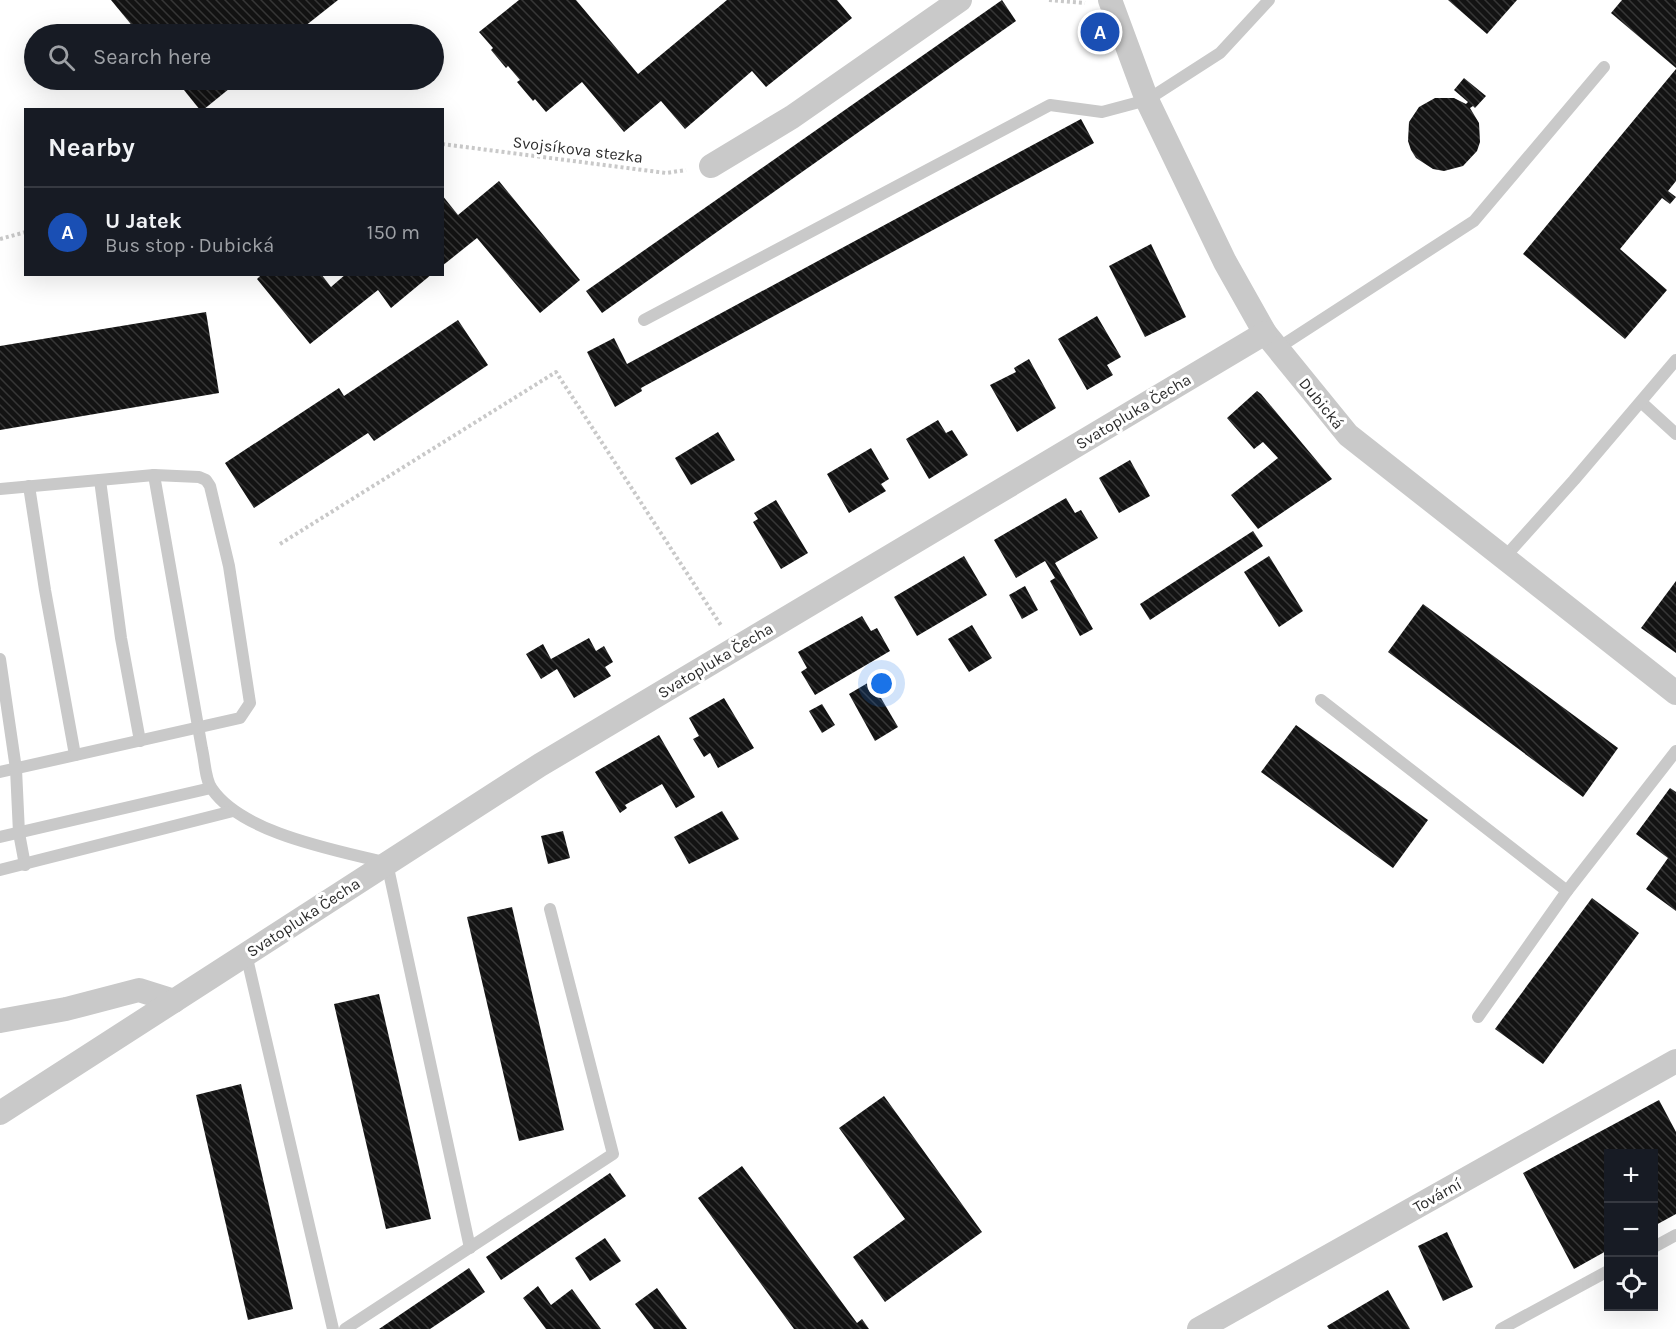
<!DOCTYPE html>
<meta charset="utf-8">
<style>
body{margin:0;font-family:Karla,sans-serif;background:#242831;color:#f1f3f6}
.controls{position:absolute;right:18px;bottom:18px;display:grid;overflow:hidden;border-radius:0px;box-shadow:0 6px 24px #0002}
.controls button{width:54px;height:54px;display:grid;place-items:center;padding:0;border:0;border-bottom:2px solid #363941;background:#171b24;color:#f1f3f6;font:30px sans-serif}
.you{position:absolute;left:882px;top:684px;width:21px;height:21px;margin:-15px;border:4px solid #fff;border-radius:50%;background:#1a73e8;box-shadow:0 0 0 9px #1a73e833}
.badge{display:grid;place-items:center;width:39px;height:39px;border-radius:50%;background:#2563eb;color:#fff;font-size:20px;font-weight:700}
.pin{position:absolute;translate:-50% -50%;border:3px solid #fff;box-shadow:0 2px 6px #0006}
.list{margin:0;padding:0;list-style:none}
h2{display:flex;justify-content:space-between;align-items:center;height:78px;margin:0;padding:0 24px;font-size:26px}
h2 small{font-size:20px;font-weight:400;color:#9ea1a6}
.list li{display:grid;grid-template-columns:39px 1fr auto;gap:18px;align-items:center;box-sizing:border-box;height:90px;padding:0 24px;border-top:2px solid #363941}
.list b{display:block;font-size:22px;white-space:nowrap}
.list p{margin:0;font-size:20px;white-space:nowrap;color:#9ea1a6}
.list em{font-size:20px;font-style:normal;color:#9ea1a6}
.icon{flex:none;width:33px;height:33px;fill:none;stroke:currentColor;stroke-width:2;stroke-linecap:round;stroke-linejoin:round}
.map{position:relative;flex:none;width:1676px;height:1329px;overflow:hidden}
.search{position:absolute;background:#171b24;box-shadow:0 6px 24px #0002;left:24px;top:24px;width:420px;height:66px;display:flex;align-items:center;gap:15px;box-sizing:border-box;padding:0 21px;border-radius:33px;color:#9ea1a6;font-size:22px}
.panel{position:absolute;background:#171b24;box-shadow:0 6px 24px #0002;left:24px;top:108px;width:420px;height:168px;border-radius:0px}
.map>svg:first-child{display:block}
.building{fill:url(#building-back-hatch)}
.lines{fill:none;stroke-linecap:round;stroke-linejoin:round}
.path{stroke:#c9c9c9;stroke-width:4;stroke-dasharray:3 3;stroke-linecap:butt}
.lane{stroke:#c9c9c9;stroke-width:12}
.street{stroke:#c9c9c9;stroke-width:24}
.labels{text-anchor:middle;stroke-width:6;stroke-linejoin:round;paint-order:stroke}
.street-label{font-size:16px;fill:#2c2c2c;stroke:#fff}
</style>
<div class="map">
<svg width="1676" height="1329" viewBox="0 0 1676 1329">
<defs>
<pattern id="building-back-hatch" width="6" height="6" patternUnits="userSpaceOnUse" patternTransform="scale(1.5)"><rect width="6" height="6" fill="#131313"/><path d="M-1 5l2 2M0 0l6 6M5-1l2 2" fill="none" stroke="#363636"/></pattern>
</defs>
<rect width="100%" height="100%" fill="#fff"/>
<!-- building -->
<g class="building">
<polygon points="111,0 338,0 295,34 139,34"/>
<polygon points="519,0 576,0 638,74 727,0 837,0 852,18 766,87 752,71 685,129 661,101 624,132 582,82 546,112 535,99 533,101 517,82 520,80 508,66 506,68 491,50 493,48 479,32"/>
<polygon points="1002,0 1016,21 602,313 586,291"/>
<polygon points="1448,0 1517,0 1487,34"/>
<polygon points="1622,0 1676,0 1676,68 1611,13"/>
<polygon points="1676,69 1676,181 1668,191 1676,197 1670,204 1662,198 1620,249 1667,290 1625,339 1523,254"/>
<polygon points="1464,78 1486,96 1475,108 1473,106 1470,108 1479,123 1480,142 1477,151 1463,166 1444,171 1433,169 1416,158 1411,150 1408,141 1409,122 1419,107 1435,98 1454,98 1466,104 1468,102 1454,90"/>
<polygon points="176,80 240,80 203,110 200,110"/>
<polygon points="1081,119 1094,143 641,388 642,391 615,407 587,352 614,338 627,364"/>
<polygon points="499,181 580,280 540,313 477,238 442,266 442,195 458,215"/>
<polygon points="1151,244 1186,317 1145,337 1109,266"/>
<polygon points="262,274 321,274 331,287 346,274 432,274 391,308 378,290 310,344 257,279"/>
<polygon points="206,312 219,393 0,430 0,346"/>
<polygon points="1097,316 1121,357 1107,365 1113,375 1087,390 1058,339"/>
<polygon points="458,320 488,365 374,441 368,433 254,508 225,463 339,388 344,396"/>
<polygon points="1029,359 1056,408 1017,432 990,385 1016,372 1014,368"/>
<polygon points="1257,391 1261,394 1332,479 1258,529 1231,495 1278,458 1263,442 1254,449 1227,418"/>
<polygon points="938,420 946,433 952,430 968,455 929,479 906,439"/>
<polygon points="718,432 735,460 691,485 675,458"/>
<polygon points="871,448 889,479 881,484 886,491 849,513 827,474"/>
<polygon points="1130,460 1150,496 1119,513 1099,478"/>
<polygon points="1066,498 1075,513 1081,510 1098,538 1055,563 1093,629 1080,636 1050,581 1055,578 1045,561 1016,578 994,540"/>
<polygon points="776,500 808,553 781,569 753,522 758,519 754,513"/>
<polygon points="1253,531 1263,546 1150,620 1140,604"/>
<polygon points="964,556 987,595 917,636 894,597"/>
<polygon points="1269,556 1303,611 1279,627 1244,572"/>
<polygon points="1676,581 1676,653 1641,628"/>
<polygon points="1025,586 1038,610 1022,619 1009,595"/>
<polygon points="1423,604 1618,748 1583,797 1388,652"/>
<polygon points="862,616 871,631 877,628 890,651 815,695 801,672 807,668 798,652"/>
<polygon points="972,625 992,658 969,672 948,639"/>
<polygon points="589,638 596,651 604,646 613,662 605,667 611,676 574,698 557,669 541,679 526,654 543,644 551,659"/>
<polygon points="871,681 898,727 875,741 849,694"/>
<polygon points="724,698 754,748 718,768 710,753 704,757 693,739 699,736 689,718"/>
<polygon points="822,704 835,725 822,733 809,711"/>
<polygon points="1296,725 1428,820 1393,868 1261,772"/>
<polygon points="659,735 695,797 676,808 662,784 625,805 627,808 620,813 595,772"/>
<polygon points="1670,788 1676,792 1676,911 1646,889 1668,858 1636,834"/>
<polygon points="722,811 739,839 689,864 674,837"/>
<polygon points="563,831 570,858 548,864 541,836"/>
<polygon points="1592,898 1639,933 1543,1064 1495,1029"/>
<polygon points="512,907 564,1130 519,1141 467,917"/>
<polygon points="379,994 431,1219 386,1229 334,1004"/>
<polygon points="241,1084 293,1309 248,1320 196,1095"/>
<polygon points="884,1096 982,1232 885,1302 853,1257 905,1219 839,1128"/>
<polygon points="1659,1100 1676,1132 1676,1214 1654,1226 1654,1154 1608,1154 1608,1250 1574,1269 1523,1173"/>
<polygon points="742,1166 857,1323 862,1319 869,1329 794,1329 698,1198"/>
<polygon points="610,1173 626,1196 501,1280 486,1257"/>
<polygon points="1447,1232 1473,1287 1443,1301 1418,1246"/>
<polygon points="605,1238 621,1261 590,1281 575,1258"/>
<polygon points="469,1268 485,1292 460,1309 430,1329 379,1329"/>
<polygon points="538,1286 551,1305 572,1289 601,1329 546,1329 523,1298"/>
<polygon points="657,1288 687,1329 654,1329 635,1304"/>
<polygon points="1388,1290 1410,1329 1329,1329 1327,1326"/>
</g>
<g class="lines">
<!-- path -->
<g class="path">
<polyline points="1049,0 1085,3"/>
<polyline points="442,144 666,173 686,170"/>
<polyline points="0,239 26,232"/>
<polyline points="280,544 556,372 722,627"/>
</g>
<!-- lane -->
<g class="lane">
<polyline points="644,320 1050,105 1102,112 1147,100 1220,53 1269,0"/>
<polyline points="1278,348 1474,221 1604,67"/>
<polyline points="1641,402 1676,434"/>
<path d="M154,475L202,749C205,761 205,780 212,789C243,834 336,850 387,863L470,1248"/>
<polyline points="100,480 121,638 140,741"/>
<polyline points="29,486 45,590 75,755"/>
<polyline points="0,489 154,475 199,477 206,480 210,486 229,566 250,703 240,718 0,772"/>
<polyline points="1504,558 1574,480 1676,360"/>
<polyline points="0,659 16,769 19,833 25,865"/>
<polyline points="1321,700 1567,891"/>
<polyline points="0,837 211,788"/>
<polyline points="0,870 233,811"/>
<polyline points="246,954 333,1329"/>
<polyline points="1478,1017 1567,891 1676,751"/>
<polyline points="1654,1247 1676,1235"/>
<polyline points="345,1329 613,1154 550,909"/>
<polyline points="1501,1329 1608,1271"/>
</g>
<!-- street -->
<g class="street">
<polyline points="1110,0 1147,100 1225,262 1265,333 1348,435 1676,693"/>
<polyline points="711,166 792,117 960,0"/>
<polyline points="0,1021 66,1009 139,990 174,1001"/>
<polyline points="0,1113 540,765 1265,333"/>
<polyline points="1199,1329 1676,1061"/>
</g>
</g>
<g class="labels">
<!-- street labels -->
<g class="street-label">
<text transform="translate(578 149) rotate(7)" y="6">Svojsíkova stezka</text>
<text transform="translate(1322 403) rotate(51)" y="6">Dubická</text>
<text transform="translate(1133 411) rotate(-31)" y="6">Svatopluka Čecha</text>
<text transform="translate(715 660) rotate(-31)" y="6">Svatopluka Čecha</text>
<text transform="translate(303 917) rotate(-33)" y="6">Svatopluka Čecha</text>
<text transform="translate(1437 1195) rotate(-29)" y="6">Tovární</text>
</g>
</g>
</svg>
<div class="controls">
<button>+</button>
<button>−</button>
<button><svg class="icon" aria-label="locate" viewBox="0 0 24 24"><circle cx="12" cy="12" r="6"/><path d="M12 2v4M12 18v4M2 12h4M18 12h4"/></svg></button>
</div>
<div class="you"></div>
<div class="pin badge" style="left:1100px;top:32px;background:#1a4fb4">A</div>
<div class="search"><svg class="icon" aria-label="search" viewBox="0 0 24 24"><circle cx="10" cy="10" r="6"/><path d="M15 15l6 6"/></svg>Search here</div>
<section class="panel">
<h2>Nearby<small></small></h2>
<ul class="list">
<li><span class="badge" style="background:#1a4fb4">A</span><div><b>U Jatek</b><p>Bus stop · Dubická</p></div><em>150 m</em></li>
</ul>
</section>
</div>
